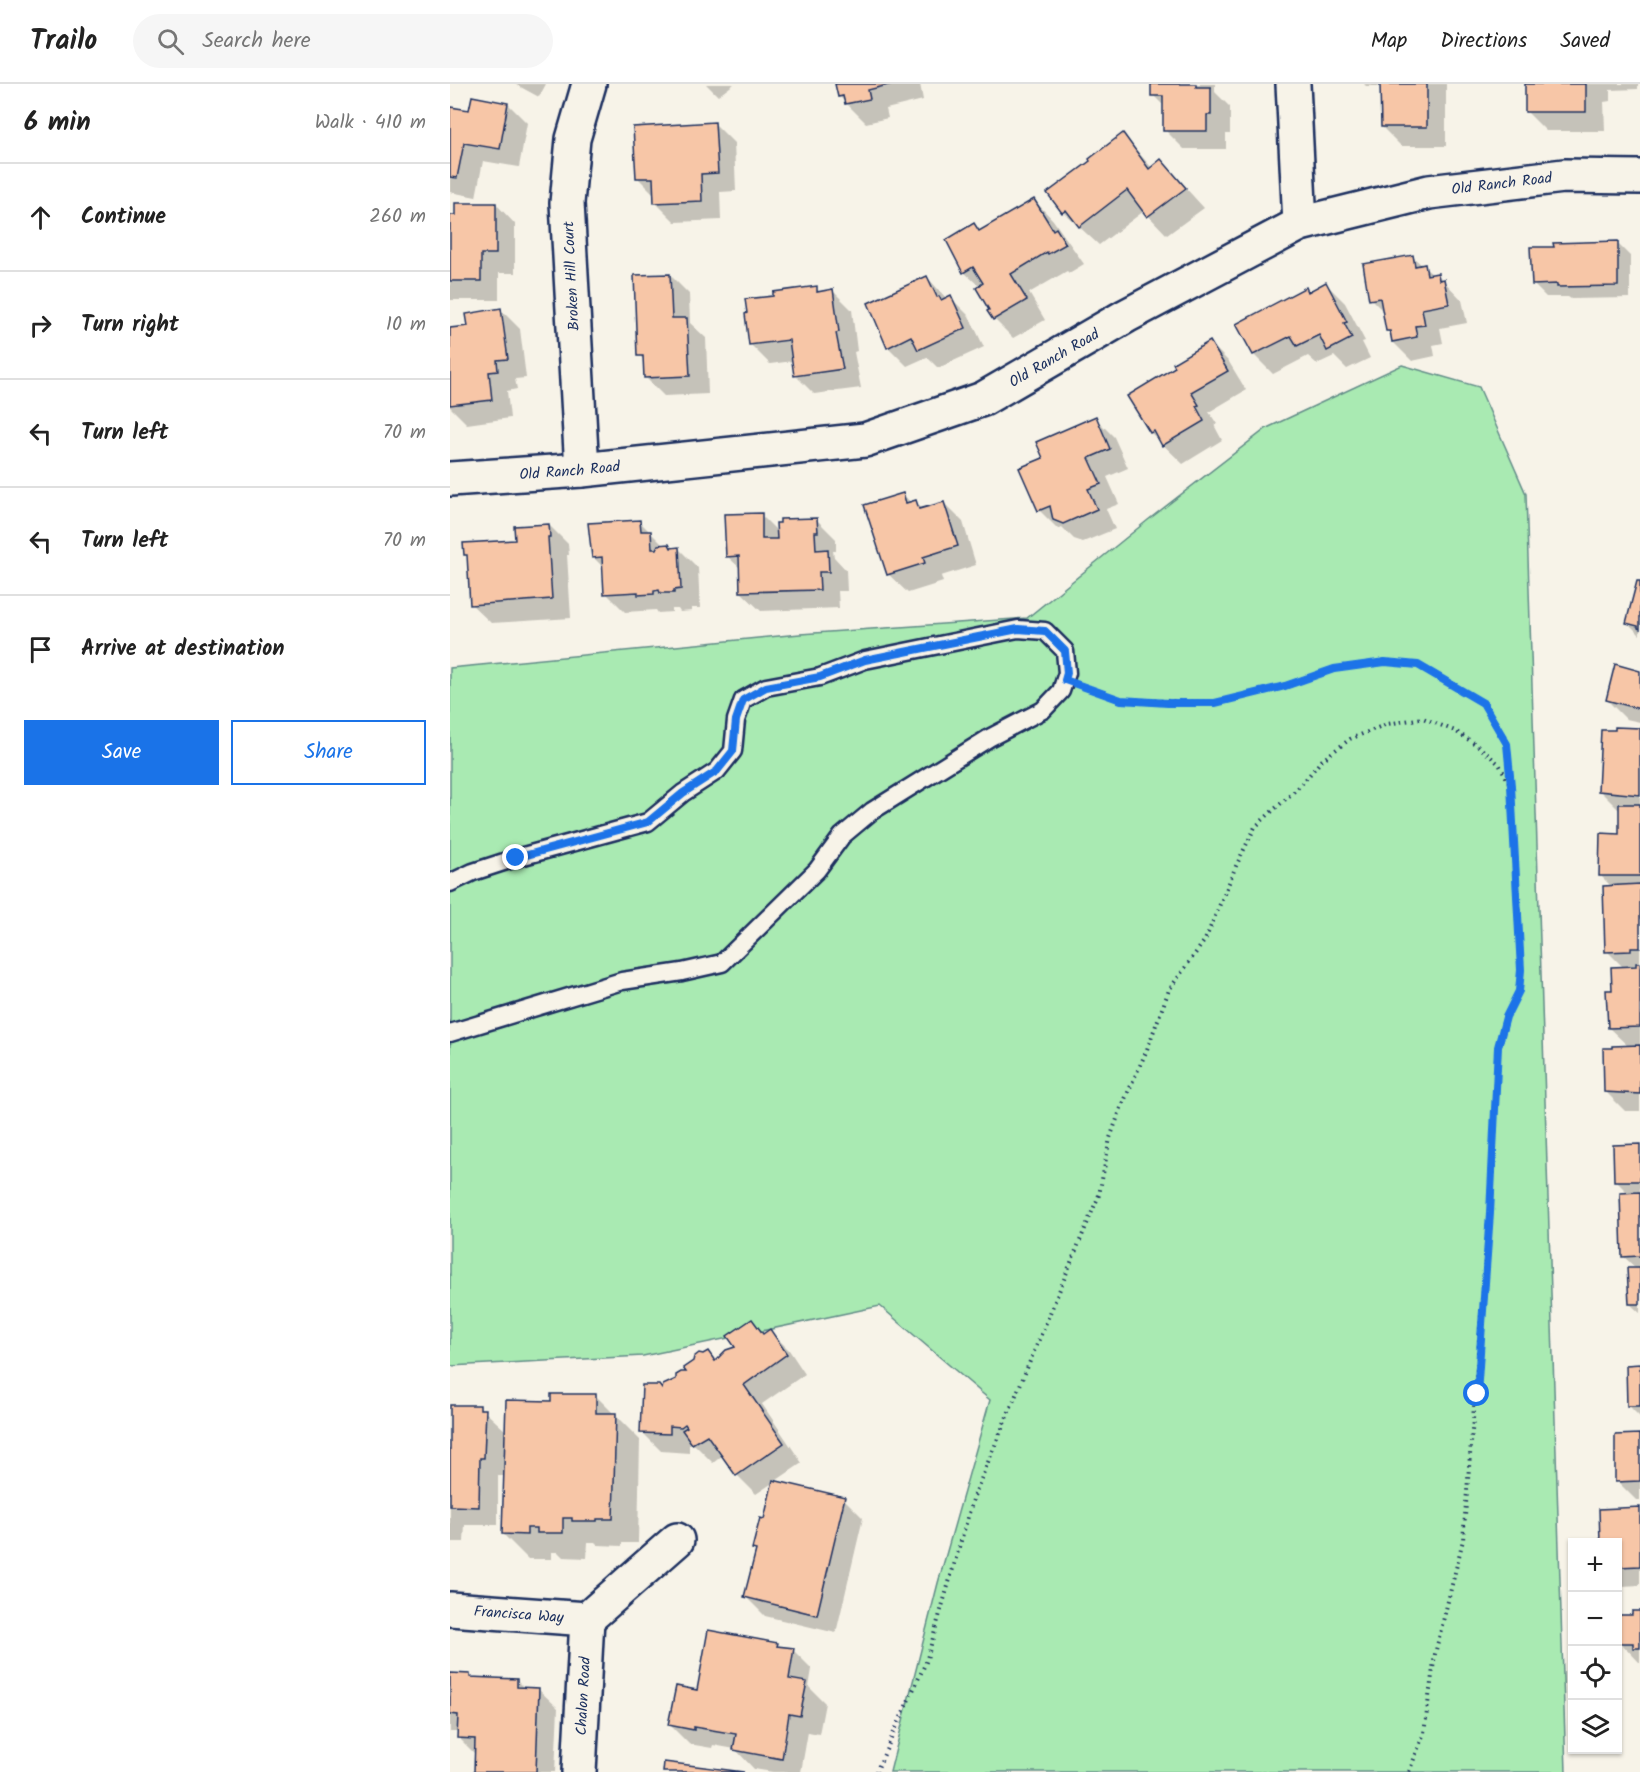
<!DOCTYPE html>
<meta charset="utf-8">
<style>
body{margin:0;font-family:Kalam,sans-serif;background:#f6f6f6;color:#222}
.controls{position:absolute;right:18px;bottom:18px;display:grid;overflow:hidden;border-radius:0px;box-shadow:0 2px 4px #0004}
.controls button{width:54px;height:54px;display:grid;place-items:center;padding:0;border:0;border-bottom:2px solid #e0e0e0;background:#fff;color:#222;font:30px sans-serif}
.stop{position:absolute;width:18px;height:18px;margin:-14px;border:4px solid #1a73e8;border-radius:50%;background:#fff}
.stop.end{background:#1a73e8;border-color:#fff;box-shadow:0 2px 6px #0008}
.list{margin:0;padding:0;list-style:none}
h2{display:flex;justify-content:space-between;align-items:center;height:78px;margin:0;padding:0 24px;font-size:26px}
h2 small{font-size:20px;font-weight:400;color:#767676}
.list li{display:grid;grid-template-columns:39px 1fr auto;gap:18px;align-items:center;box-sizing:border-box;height:108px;padding:0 24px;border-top:2px solid #e0e0e0}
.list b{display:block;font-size:22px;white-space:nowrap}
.list em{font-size:20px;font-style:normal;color:#767676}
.actions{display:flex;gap:12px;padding:18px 24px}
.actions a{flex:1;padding:14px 0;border:2px solid #1a73e8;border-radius:0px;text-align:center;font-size:21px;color:#1a73e8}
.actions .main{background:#1a73e8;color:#fff}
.icon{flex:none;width:33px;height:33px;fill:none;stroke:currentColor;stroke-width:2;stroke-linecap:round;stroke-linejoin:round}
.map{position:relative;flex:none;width:1190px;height:1688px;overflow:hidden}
header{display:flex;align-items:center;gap:36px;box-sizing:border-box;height:84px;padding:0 30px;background:#fff;border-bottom:2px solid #e0e0e0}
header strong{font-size:28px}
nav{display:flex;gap:33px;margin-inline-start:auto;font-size:21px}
.search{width:420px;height:54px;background:#f6f6f6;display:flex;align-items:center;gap:15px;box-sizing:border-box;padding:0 21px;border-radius:33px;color:#767676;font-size:22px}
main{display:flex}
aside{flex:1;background:#fff}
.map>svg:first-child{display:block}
.green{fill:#a9eab2;stroke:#628c88;stroke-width:1.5}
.shadow{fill:#0003}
.building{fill:#f7c6a7;stroke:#1b2f5e;stroke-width:1.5}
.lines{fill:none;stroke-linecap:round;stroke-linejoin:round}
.service-casing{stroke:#1b2f5e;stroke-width:21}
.minor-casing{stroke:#1b2f5e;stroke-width:38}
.path{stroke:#1b2f5e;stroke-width:4;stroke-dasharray:1.5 4.5;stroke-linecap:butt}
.service{stroke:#f7f3e8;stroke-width:16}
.minor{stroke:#f7f3e8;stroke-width:33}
.route{stroke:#1a73e8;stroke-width:8}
.labels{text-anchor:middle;stroke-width:4.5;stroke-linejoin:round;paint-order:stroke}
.street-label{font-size:15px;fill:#1b2f5e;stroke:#f7f3e8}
</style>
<header>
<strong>Trailo</strong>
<div class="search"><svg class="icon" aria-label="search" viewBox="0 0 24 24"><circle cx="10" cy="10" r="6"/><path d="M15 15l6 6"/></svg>Search here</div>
<nav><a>Map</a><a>Directions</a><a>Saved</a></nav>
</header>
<main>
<aside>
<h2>6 min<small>Walk · 410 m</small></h2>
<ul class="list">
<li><svg class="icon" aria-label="ahead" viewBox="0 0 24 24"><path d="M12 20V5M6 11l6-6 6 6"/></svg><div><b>Continue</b></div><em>260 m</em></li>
<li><svg class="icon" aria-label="right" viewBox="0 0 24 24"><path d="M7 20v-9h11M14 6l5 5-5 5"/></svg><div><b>Turn right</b></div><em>10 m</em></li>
<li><svg class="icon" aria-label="left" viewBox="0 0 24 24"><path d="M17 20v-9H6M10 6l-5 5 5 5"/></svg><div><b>Turn left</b></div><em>70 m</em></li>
<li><svg class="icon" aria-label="left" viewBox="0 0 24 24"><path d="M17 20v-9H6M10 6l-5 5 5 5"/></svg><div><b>Turn left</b></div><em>70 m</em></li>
<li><svg class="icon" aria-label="arrive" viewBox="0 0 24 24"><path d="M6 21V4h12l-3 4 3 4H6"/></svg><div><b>Arrive at destination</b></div></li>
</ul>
<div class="actions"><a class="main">Save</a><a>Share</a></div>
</aside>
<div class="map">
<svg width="1190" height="1688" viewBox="0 0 1190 1688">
<rect width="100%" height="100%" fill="#f7f3e8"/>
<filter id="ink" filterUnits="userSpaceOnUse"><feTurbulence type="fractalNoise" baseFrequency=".0167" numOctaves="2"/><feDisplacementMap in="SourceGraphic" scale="12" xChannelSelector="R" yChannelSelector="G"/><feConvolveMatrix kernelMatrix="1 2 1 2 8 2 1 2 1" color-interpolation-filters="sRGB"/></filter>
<g filter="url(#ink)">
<!-- green -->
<polygon class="green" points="952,281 1029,303 1076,410 1116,1688 440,1688 488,1499 540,1316 430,1222 193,1272 0,1282 0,584 350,550 577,534 698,436 817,344"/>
<!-- shadow -->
<g class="shadow">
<polygon points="65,0 96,0 89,13"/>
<polygon points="256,0 284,0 268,12"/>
<polygon points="387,0 470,0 473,16 436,25 438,34 416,39 389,12"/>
<polygon points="703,0 765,0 765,8 780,23 780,50 776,50 776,65 734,65 715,46 715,23 703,11"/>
<polygon points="914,0 996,0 996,62 951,62 932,43 932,2 916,2"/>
<polygon points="1076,0 1188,0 1188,5 1160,6 1160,17 1154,18 1155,47 1096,47 1077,28"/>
<polygon points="58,20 77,39 69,83 33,77 26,113 0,108 0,24 20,28"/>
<polygon points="265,40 284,59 286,107 270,108 271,136 225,138 206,119 206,112 188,94"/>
<polygon points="673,51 702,84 711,77 754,124 717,151 694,127 649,161 613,128 599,110"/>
<polygon points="584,116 603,136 634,180 619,189 617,187 579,209 595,236 563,254 544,235 530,203 514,188 524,141 531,148"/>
<polygon points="46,120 65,140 65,189 49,189 49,216 0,216 0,132 7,132"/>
<polygon points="1167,159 1180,172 1180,214 1121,215 1118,213 1096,213 1083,200"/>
<polygon points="963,173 983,191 987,190 1012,216 1017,239 990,244 993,259 983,261 985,272 962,277 943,258 942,251 937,247 934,228 921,215"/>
<polygon points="220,191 239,210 240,239 256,254 258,310 214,312 195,293 195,277 189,271"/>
<polygon points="477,193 497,215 500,213 519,232 534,263 488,284 477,273 457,282 438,263"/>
<polygon points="876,200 895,219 915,257 912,258 920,274 897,285 884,272 867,280 858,272 823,290 804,271 788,240 856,205 860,209"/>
<polygon points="366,204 371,209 383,207 402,226 407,267 404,268 411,304 364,310 345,291 343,277 320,280 300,260 325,213"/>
<polygon points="51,226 70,245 76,294 65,295 67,305 57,307 60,334 17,340 0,323 0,245 20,243"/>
<polygon points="760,259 779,278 796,306 759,328 767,340 764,341 772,356 733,380 701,349"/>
<polygon points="645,334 664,353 678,384 657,393 669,420 656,425 665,445 633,458 624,455 612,443 608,445 589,426 595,375"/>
<polygon points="453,410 461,419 466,418 473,426 494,419 513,438 526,481 491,492 493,498 458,509 438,490"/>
<polygon points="311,431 328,448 367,436 386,455 386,467 383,467 384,473 396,486 397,507 388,507 389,524 311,527 291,508 291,485 277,472"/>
<polygon points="190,438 214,462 222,465 229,465 248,484 250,524 242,524 242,527 230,528 228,525 222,525 222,528 208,529 206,526 175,528 156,509 154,484 143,473"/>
<polygon points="99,441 118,460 119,471 117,471 121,534 41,539 21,520 18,473 16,470 67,457"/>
<polygon points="1190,499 1190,551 1177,538"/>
<polygon points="1190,588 1190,638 1176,635 1157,616"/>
<polygon points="1190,646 1190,1027 1175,1027 1156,1008 1179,963 1159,944 1163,907 1174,884 1157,867 1162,803 1150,791 1171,751 1169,726 1150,707"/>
<polygon points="1190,1062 1190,1229 1180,1220 1187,1185 1173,1172 1179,1110 1166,1097"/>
<polygon points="302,1237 315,1250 320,1247 339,1266 355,1290 312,1320 352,1379 324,1398 394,1415 413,1434 386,1549 315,1532 296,1513 307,1468 303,1465 315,1436 324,1398 306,1410 287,1391 273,1371 263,1379 245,1361 239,1361 239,1369 211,1367 192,1348 213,1307 239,1290 257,1269 266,1278 287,1264"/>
<polygon points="1190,1282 1190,1333 1179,1322"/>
<polygon points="146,1312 190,1356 188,1459 172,1459 172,1462 148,1461 145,1458 138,1458 137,1474 113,1473 108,1468 102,1468 102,1475 78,1475 53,1450 55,1392 48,1392 48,1441 15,1441 14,1458 0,1458 0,1322 30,1323 57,1348 102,1319"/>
<polygon points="1190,1352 1190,1416 1186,1416 1167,1397"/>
<polygon points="1190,1425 1190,1501 1172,1502 1168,1497 1168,1458 1152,1458 1151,1426"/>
<polygon points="1190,1529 1190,1578 1189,1578 1170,1558 1183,1532"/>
<polygon points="327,1560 330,1564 343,1566 362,1585 359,1603 375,1619 369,1650 358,1648 351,1688 323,1688 304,1685 285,1665 263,1661 262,1664 239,1660 220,1641 249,1607"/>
<polygon points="0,1591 19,1591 23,1595 66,1596 75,1605 88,1605 108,1624 105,1688 25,1688 26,1671 9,1654 9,1648 0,1648"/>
</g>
<!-- building -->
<g class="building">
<polygon points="385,0 442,0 418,6 420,15 395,20 393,12 388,13"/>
<polygon points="701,0 746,0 746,3 761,3 761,31 757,31 757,47 713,47 713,12 701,12"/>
<polygon points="930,0 977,0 977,43 931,43"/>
<rect x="1075" y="0" width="61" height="28"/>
<polygon points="22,12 58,19 50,65 14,59 7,94 0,93 0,23 19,26"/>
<polygon points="265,38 268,89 251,90 252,117 204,119 203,94 186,94 183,43"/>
<polygon points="673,49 699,85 711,75 736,104 697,133 677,106 629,143 616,126 612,129 597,109 640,77 639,75"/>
<polygon points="584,115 603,146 606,144 616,160 598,170 597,168 561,190 577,216 543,236 537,227 539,226 526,204 533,199 523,183 513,189 496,156 524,139 529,147"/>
<polygon points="5,119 46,119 46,170 31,170 31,197 0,197 0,131 5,131"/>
<polygon points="1168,157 1168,202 1107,203 1107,200 1082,201 1080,163 1104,163 1103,159"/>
<polygon points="963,171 965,182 975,180 977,191 988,189 989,196 994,195 999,220 972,225 975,241 965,242 967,253 942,258 940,247 936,247 930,214 919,216 913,180"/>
<polygon points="220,190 222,234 237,234 240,292 194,294 193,272 187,272 184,191"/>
<polygon points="477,192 487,213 489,212 491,216 501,211 516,244 468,266 461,252 437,264 418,219"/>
<polygon points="876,198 897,238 894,239 902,254 877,267 869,251 847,262 841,252 803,271 786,240 856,203 858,208"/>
<polygon points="367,202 367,208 383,205 389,248 386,249 393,285 344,292 339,256 299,261 295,230 297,229 295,215 323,212 323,208"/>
<polygon points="51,224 58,275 47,276 48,287 39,288 42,316 0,321 0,244 18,242 16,230"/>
<polygon points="760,257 778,287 741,308 749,321 746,322 754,337 712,362 704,347 700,349 677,312 725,283 723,279"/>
<polygon points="646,332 660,365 639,374 651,400 638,405 647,425 613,440 603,436 600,422 588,427 569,384 593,374 586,358"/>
<polygon points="453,409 456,419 466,416 469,425 494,418 508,462 473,473 475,479 437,491 414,421"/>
<polygon points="312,429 312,455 327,455 326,439 330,439 330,435 367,434 368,448 365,448 366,466 378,465 379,488 369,488 370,506 290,508 289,472 276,473 274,430"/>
<polygon points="190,436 191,447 201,447 202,465 206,465 208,461 219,460 221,464 229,463 231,505 224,506 224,509 210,509 209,506 204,507 204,510 188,511 188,508 154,510 152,473 142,474 138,439"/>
<polygon points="99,440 100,453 98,453 102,515 20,521 17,471 14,471 13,459 65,456 64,442"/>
<polygon points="1187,497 1190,497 1190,545 1188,544 1188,542 1176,539"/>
<polygon points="1165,580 1190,587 1190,625 1156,616"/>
<polygon points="1165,643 1190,644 1190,711 1148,707 1151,646 1165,646"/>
<polygon points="1169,720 1190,720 1190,792 1149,792 1150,749 1169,750"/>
<polygon points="1190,800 1190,864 1181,864 1181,867 1155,868 1153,802"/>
<polygon points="1186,879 1190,879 1190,943 1158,944 1156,906 1162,906 1161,883 1186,882"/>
<polygon points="1190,961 1190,1010 1154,1008 1153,964 1162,964 1162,962"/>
<polygon points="1190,1060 1190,1097 1164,1097 1163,1061"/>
<polygon points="1190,1108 1190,1172 1172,1173 1170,1109"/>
<polygon points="1177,1184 1190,1184 1190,1220 1179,1220"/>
<polygon points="302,1235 313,1250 320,1245 337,1270 294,1301 334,1359 286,1392 257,1351 242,1360 232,1346 237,1343 235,1340 231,1343 220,1342 220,1350 190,1349 192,1301 209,1301 212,1305 213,1301 226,1295 226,1291 231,1288 236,1288 233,1284 243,1277 244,1273 249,1269 253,1270 258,1267 265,1277 276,1266 285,1263 277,1252"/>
<polygon points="1190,1280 1190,1322 1177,1322 1176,1281"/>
<polygon points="101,1310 146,1310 146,1329 166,1329 163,1435 147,1435 147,1437 122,1437 122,1434 113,1434 113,1449 87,1449 87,1444 77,1444 77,1451 52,1450 56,1316 101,1317"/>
<polygon points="0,1321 30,1321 30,1325 36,1325 34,1374 30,1374 29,1423 0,1422"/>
<polygon points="1190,1350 1190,1397 1165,1398 1165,1351"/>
<polygon points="323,1396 395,1413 367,1531 294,1513 306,1466 302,1465 310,1434 314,1435"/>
<polygon points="1190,1423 1190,1482 1168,1483 1168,1458 1150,1458 1149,1425"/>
<polygon points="1182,1527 1190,1527 1190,1564 1183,1564 1183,1559 1168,1559 1168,1531 1182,1531"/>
<polygon points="258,1546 328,1559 327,1562 344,1564 339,1595 357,1598 350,1632 339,1630 332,1675 283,1666 286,1650 244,1643 244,1646 218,1641 226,1602 247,1606"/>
<polygon points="0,1589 20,1590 20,1593 67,1595 67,1603 89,1604 86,1688 24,1688 25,1655 7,1654 8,1631 0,1630"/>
<polygon points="214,1678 294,1688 213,1688"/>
</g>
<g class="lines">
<!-- service casing -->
<g class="service-casing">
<polyline id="service" points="0,799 23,788 66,774 198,738 233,709 267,687 283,667 286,636 293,616 316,603 370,593 415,576 568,545 595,547 615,567 617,589 611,607 593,626 539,654 422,727 392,752 367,786 272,879 232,888 172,897 0,949"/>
</g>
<!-- minor casing -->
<g class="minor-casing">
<g id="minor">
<polyline points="843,0 850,140"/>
<polyline points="132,386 117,119 123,55 139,0"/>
<path id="s1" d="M0,395L132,386L415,356L533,315L676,232L850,140L979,108L1114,92L1190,93"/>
<path id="s2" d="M0,1525L137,1535"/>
<polyline points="137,1535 227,1456"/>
<path id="s3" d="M129,1688L137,1535"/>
</g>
</g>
<!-- path -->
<g class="path">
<polyline points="635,603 671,616 765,619 835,602 884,585 935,577 968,581 1033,619 1057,660 1061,698"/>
<polyline points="426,1688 476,1578 524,1412 649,1111 660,1054 671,1024 696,968 719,906 755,856 786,782 805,743 850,702 871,677 900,655 937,640 973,634 1005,647 1027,661 1049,680 1061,702 1071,886 1069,907 1056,933 1048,963 1040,1129 1013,1456 985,1570 974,1649 959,1688"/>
</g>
<!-- service -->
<use href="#service" class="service"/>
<!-- minor -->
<use href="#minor" class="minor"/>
</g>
</g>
<g class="lines" filter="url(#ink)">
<!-- route -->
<polyline class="route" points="66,774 198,738 233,709 267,687 283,667 286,636 293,616 316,603 370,593 415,576 568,545 595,547 615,567 617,589 615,596 671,616 718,619 765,619 835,602 884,585 935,578 968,581 1033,619 1057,660 1061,702 1071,886 1069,907 1056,933 1048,963 1040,1129 1027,1310"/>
</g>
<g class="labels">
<!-- street labels -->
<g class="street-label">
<text dy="5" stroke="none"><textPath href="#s1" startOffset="1110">Old Ranch Road</textPath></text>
<text transform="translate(121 192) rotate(-93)" y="5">Broken Hill Court</text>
<text dy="5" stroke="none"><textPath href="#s1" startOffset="624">Old Ranch Road</textPath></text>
<text dy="5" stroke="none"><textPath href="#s1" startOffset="120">Old Ranch Road</textPath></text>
<text dy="5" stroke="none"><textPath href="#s2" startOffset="69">Francisca Way</textPath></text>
<text dy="5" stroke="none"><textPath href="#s3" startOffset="76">Chalon Road</textPath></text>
</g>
</g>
</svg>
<div class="controls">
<button>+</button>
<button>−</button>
<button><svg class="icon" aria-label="locate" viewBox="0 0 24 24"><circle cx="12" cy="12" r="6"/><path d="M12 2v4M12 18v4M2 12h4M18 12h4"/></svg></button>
<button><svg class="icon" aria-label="layers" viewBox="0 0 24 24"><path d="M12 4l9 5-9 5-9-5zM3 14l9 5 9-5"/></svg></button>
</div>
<div class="stop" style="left:1027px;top:1310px"></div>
<div class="stop end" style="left:66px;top:774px"></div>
</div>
</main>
